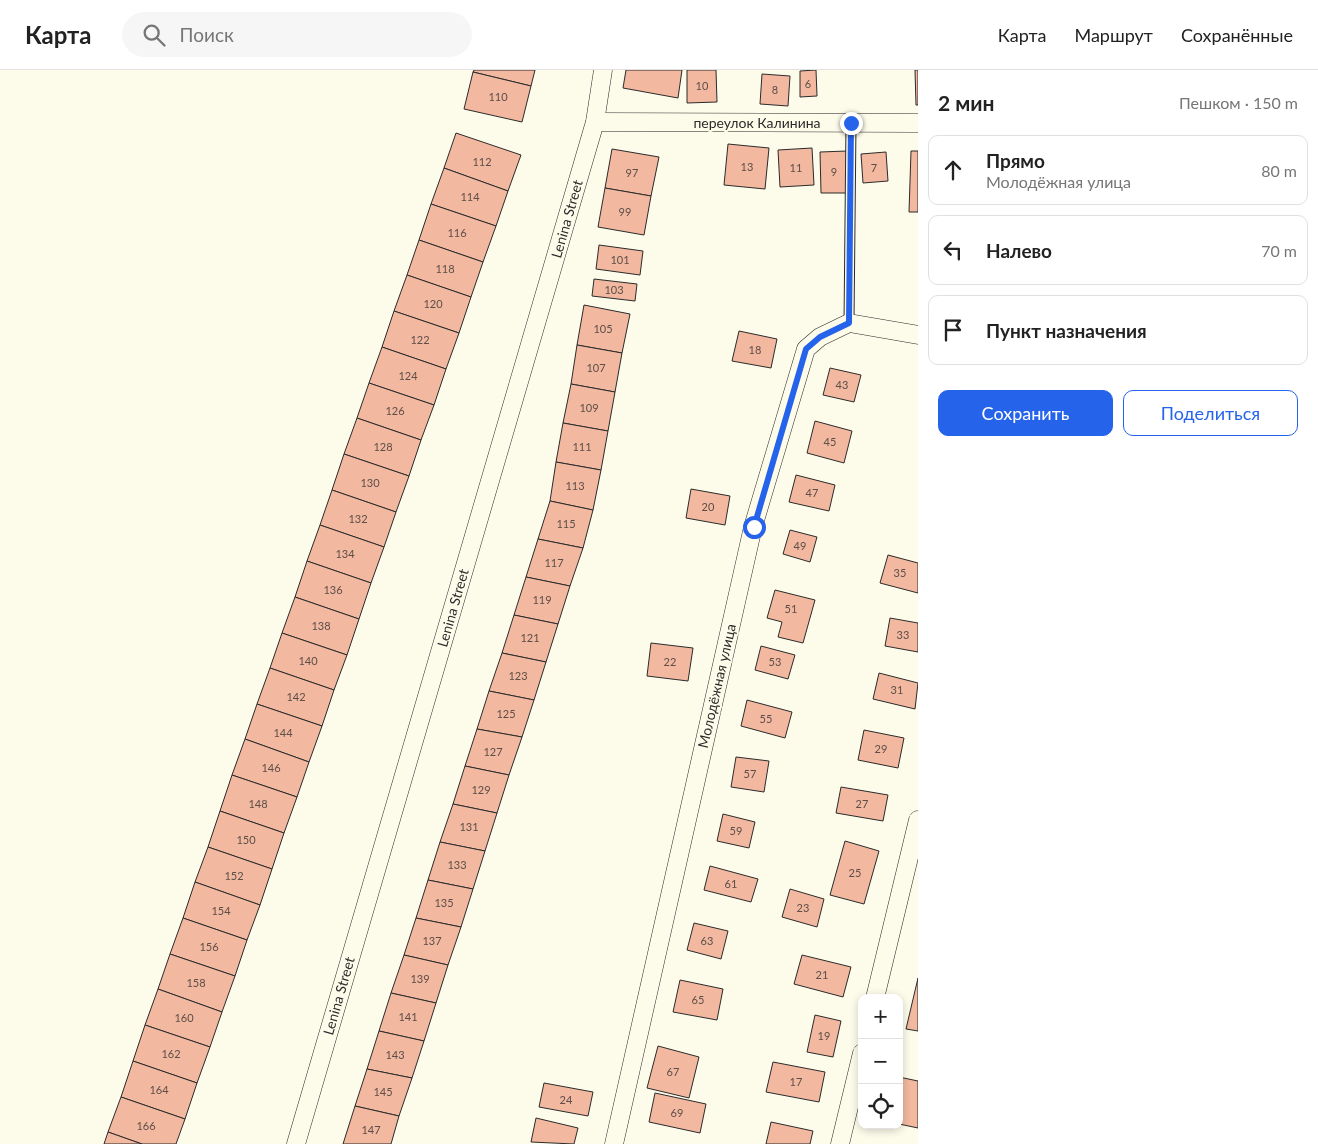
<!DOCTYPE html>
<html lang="ru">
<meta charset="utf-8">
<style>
body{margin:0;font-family:Lato,sans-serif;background:#f6f6f6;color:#222}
.controls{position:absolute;right:15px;bottom:15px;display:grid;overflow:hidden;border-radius:10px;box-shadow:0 2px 8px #0003}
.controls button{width:45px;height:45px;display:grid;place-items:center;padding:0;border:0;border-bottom:1px solid #e0e0e0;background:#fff;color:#222;font:25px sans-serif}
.stop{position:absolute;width:15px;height:15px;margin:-11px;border:4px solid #2563eb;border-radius:50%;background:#fff}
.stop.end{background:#2563eb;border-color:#fff;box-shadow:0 1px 5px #0008}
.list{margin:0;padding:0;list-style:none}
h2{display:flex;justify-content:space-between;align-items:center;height:65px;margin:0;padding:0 20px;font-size:21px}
h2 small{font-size:16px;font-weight:400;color:#767676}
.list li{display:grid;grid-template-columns:32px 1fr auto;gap:15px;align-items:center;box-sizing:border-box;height:70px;margin:0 10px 10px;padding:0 10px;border:1px solid #e0e0e0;border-radius:10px}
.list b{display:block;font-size:19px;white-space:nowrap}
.list p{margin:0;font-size:16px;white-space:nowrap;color:#767676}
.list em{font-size:16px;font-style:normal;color:#767676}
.actions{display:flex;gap:10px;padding:15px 20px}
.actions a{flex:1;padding:11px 0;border:1px solid #2563eb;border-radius:10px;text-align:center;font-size:18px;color:#2563eb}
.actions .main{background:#2563eb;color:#fff}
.icon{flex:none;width:28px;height:28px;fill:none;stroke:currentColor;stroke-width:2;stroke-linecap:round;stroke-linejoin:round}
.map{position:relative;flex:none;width:918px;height:1074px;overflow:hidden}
header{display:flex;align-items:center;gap:30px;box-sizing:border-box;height:70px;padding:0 25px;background:#fff;border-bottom:1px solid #e0e0e0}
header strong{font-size:24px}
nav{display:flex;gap:28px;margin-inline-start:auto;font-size:18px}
.search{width:350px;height:45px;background:#f6f6f6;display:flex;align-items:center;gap:12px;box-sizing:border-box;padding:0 18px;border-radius:28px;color:#767676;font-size:19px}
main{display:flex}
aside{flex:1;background:#fff}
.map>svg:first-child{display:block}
.building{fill:#f2b8a0;stroke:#2b2b2b}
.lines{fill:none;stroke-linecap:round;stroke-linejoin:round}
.service-casing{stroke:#2b2b2b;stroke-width:11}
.minor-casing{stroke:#2b2b2b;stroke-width:19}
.service{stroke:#fdfbea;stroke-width:9}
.minor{stroke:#fdfbea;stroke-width:18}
.route{stroke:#2563eb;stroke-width:6}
.labels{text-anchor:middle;stroke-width:4;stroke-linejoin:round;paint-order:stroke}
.number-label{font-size:11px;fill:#5d4e48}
.street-label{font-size:14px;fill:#2b2b2b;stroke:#fdfbea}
</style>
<header>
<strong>Карта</strong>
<div class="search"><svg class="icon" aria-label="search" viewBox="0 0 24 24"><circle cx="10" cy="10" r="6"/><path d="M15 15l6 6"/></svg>Поиск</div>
<nav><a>Карта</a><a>Маршрут</a><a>Сохранённые</a></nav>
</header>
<main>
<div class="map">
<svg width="918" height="1074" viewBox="0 0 918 1074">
<rect width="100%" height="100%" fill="#fdfbea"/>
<!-- building -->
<g class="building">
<polygon points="474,0 535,0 531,16 473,2"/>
<polygon points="626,0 682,0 678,28 623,18"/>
<polygon points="687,0 716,0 717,32 687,33"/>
<polygon points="816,0 817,26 800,27 800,1"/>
<polygon points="915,0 918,0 918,35 916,35"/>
<polygon points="473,2 531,16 522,52 464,39"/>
<polygon points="762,4 790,6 788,36 760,34"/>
<polygon points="456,63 521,85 508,121 444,98"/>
<polygon points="728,74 769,78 765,119 724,115"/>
<polygon points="812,78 814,115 780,117 778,80"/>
<polygon points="612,79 659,87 651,126 605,118"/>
<polygon points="847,81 848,123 821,123 820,82"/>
<polygon points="911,81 918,81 918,142 909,142"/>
<polygon points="886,82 888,111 863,113 861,84"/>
<polygon points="444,98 508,121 496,156 431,134"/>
<polygon points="605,118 651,126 644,165 598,157"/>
<polygon points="431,134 496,156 483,192 419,170"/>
<polygon points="419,170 483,192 471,227 407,205"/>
<polygon points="599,175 643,181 640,205 596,199"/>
<polygon points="407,205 471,227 459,263 394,241"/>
<polygon points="594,209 637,214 635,231 592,226"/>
<polygon points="584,235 630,244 622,283 577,275"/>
<polygon points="394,241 459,263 446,299 382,277"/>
<polygon points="739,261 777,269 771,298 732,291"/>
<polygon points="577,275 622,283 615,322 571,314"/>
<polygon points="382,277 446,299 434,335 369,313"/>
<polygon points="830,298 861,305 854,332 823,325"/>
<polygon points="369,313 434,335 421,370 357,348"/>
<polygon points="571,314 615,322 608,361 563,353"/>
<polygon points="357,348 421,370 409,406 344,384"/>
<polygon points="815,351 852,361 844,393 807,383"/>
<polygon points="563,353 608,361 601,400 556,392"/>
<polygon points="344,384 409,406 396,442 332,420"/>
<polygon points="556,392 601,400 593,440 550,431"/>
<polygon points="796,405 835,415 829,441 789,432"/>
<polygon points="691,419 730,426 725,455 686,448"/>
<polygon points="332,420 396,442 384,477 320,455"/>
<polygon points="550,431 593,440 583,478 538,469"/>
<polygon points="320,455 384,477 371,513 307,491"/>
<polygon points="790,460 817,467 810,492 783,484"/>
<polygon points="538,469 583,478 570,516 526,507"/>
<polygon points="888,485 918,493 918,523 880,513"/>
<polygon points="307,491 371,513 359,549 295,527"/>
<polygon points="526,507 570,516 558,554 514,545"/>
<polygon points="775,520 815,530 803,573 778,567 782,552 767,548"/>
<polygon points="295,527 359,549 347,585 282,563"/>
<polygon points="514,545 558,554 546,592 502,583"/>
<polygon points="890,548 918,553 918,582 885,576"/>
<polygon points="282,563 347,585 334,620 270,598"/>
<polygon points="651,573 693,578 688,611 647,606"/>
<polygon points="761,576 795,585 788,609 755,600"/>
<polygon points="502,583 546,592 534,630 489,621"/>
<polygon points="270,598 334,620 322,656 257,634"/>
<polygon points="879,603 918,613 915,639 873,629"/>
<polygon points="489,621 534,630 522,667 477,659"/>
<polygon points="747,630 792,642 785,668 741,656"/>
<polygon points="257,634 322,656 309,692 245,669"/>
<polygon points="477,659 522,667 509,705 465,696"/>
<polygon points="864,660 904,668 898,698 858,690"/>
<polygon points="245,669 309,692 297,727 232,705"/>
<polygon points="736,687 769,691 764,722 731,717"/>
<polygon points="465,696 509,705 497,743 453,734"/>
<polygon points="232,705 297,727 284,763 220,741"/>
<polygon points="841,717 888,725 883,751 836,743"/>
<polygon points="453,734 497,743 485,781 440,772"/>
<polygon points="220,741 284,763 272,799 208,777"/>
<polygon points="723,744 755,752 749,778 717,771"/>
<polygon points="845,771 879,781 864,834 830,825"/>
<polygon points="440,772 485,781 473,819 428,810"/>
<polygon points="208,777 272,799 260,835 195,812"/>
<polygon points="710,796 758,809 751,832 704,820"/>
<polygon points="428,810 473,819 461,857 416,848"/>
<polygon points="195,812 260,835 247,870 183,848"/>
<polygon points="790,819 824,829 817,857 782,847"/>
<polygon points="183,848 247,870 235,906 170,884"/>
<polygon points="416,848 461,857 448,895 404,885"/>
<polygon points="694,853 728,861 721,889 687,880"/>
<polygon points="170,884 235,906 222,942 158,919"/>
<polygon points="404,885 448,895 436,933 391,923"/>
<polygon points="802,885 851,897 843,927 794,914"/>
<polygon points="918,908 918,961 906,959"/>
<polygon points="680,910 723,919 717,950 673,942"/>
<polygon points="158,919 222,942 210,977 145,955"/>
<polygon points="391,923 436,933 424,971 379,961"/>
<polygon points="815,945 841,951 833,987 807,982"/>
<polygon points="145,955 210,977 197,1013 133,991"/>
<polygon points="379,961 424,971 412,1008 367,999"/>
<polygon points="658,976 699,987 689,1028 647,1018"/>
<polygon points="133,991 197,1013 185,1049 121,1027"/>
<polygon points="773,992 825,1002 819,1032 766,1022"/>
<polygon points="367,999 412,1008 399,1046 355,1036"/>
<polygon points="899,1007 918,1011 918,1058 899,1054"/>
<polygon points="544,1013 593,1022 588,1046 539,1037"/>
<polygon points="655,1023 706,1034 700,1063 649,1052"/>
<polygon points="121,1027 185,1049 176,1074 142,1074 108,1062"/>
<polygon points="355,1036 399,1046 391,1074 343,1074"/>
<polygon points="536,1048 578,1058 574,1074 531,1072"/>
<polygon points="771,1052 813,1061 810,1074 766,1074"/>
<polygon points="108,1062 142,1074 104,1074"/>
</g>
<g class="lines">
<!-- service casing -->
<g class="service-casing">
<polyline id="service" points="849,253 851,53"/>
</g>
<!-- minor casing -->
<g class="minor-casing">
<g id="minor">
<polyline points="595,52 918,53"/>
<polyline points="875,928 918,750"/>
<polyline points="296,1074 595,52 603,0"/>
<polyline points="614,1074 753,457 806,279 820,267 849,253 918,265"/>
<polyline points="840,1074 862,983"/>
</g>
</g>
<!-- service -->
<use href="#service" class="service"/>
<!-- minor -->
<use href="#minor" class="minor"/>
</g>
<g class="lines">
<!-- route -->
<polyline class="route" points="754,457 806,279 820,267 849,253 851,53"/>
</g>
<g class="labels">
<!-- number labels -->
<g class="number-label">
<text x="808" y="18">6</text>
<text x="702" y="20">10</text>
<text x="775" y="24">8</text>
<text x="498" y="31">110</text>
<text x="482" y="96">112</text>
<text x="747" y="101">13</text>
<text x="796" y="102">11</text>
<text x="874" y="102">7</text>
<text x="834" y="106">9</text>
<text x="632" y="107">97</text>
<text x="470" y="131">114</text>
<text x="625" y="146">99</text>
<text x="457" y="167">116</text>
<text x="620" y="194">101</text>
<text x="445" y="203">118</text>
<text x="614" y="224">103</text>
<text x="433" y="238">120</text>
<text x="603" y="263">105</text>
<text x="420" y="274">122</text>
<text x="755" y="284">18</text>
<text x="596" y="302">107</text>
<text x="408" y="310">124</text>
<text x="842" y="319">43</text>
<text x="589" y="342">109</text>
<text x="395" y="345">126</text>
<text x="830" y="376">45</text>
<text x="383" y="381">128</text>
<text x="582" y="381">111</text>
<text x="370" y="417">130</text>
<text x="575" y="420">113</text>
<text x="812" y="427">47</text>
<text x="708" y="441">20</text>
<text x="358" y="453">132</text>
<text x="566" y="458">115</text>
<text x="800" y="480">49</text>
<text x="345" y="488">134</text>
<text x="554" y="497">117</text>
<text x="900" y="507">35</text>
<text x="333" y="524">136</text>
<text x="542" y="534">119</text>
<text x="791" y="543">51</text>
<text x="321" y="560">138</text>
<text x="903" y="569">33</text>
<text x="530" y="572">121</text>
<text x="308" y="595">140</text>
<text x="670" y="596">22</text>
<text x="775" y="596">53</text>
<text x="518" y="610">123</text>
<text x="897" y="624">31</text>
<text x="296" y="631">142</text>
<text x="506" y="648">125</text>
<text x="766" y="653">55</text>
<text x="283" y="667">144</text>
<text x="881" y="683">29</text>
<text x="493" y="686">127</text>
<text x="271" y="702">146</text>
<text x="750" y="708">57</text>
<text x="481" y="724">129</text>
<text x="258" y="738">148</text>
<text x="862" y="738">27</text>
<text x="469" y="761">131</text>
<text x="736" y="765">59</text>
<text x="246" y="774">150</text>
<text x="457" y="799">133</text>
<text x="855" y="807">25</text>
<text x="234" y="810">152</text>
<text x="731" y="818">61</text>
<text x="444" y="837">135</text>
<text x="803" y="842">23</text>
<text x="221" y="845">154</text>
<text x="432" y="875">137</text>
<text x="707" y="875">63</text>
<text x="209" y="881">156</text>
<text x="822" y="909">21</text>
<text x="420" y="913">139</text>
<text x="196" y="917">158</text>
<text x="698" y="934">65</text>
<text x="408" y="951">141</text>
<text x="184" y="952">160</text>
<text x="824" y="970">19</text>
<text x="171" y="988">162</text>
<text x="395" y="989">143</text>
<text x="673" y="1006">67</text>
<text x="796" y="1016">17</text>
<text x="159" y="1024">164</text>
<text x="383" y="1026">145</text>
<text x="566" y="1034">24</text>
<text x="677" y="1047">69</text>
<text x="146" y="1060">166</text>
<text x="371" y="1064">147</text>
</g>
<!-- street labels -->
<g class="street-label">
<text x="757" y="58">переулок Калинина</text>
<text transform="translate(567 149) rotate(-74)" y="5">Lenina Street</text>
<text transform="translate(453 538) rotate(-74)" y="5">Lenina Street</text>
<text transform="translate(717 616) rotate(-77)" y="5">Молодёжная улица</text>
<text transform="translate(339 926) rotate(-74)" y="5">Lenina Street</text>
</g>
</g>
</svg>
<div class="controls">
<button>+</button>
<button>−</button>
<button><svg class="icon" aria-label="locate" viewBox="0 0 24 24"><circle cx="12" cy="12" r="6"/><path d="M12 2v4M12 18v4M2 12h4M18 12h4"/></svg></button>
</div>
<div class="stop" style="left:754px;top:457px"></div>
<div class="stop end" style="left:851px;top:53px"></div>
</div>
<aside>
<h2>2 мин<small>Пешком · 150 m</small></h2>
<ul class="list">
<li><svg class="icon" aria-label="ahead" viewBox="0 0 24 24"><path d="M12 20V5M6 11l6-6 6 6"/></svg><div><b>Прямо</b><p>Молодёжная улица</p></div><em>80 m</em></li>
<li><svg class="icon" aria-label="left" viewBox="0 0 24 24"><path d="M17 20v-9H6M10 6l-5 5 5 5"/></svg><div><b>Налево</b></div><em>70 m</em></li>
<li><svg class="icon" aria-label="arrive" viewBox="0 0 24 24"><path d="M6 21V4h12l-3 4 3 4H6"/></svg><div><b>Пункт назначения</b></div></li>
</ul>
<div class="actions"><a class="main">Сохранить</a><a>Поделиться</a></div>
</aside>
</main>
